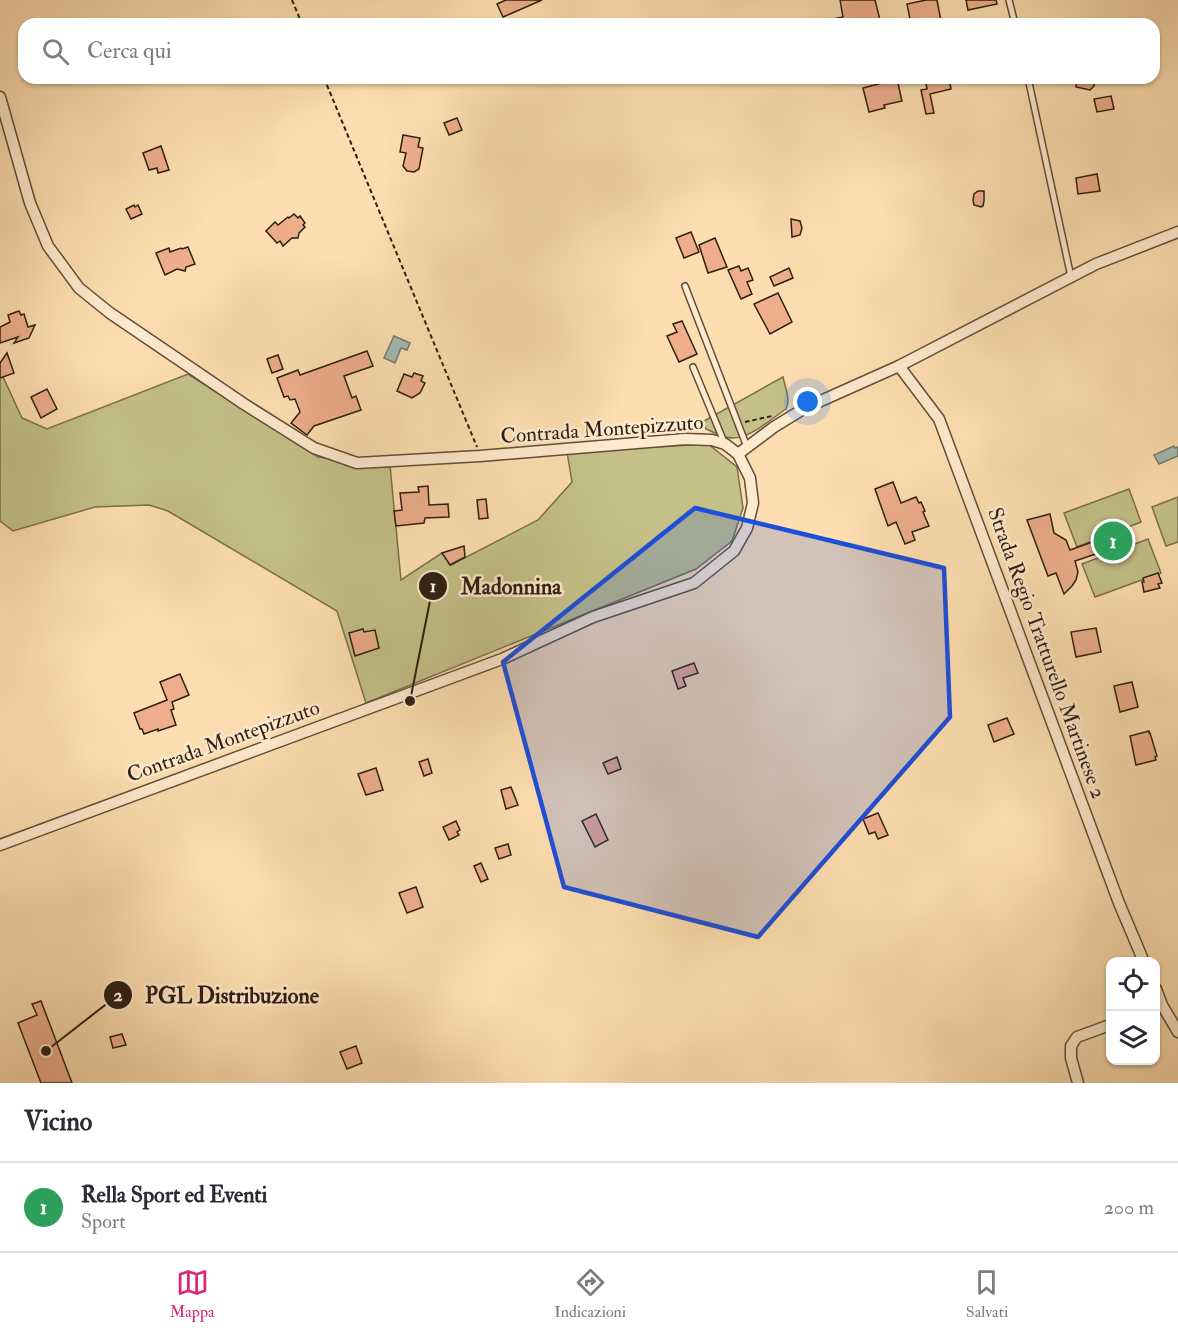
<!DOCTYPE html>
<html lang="it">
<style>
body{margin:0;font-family:"IM FELL Double Pica",serif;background:#f2f2f3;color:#2b2b33}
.controls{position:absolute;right:18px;bottom:18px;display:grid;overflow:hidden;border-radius:12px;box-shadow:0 2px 4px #0004}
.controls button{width:54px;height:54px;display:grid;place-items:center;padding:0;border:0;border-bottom:2px solid #e1e1e2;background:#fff;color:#2b2b33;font:30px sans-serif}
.you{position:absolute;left:808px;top:402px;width:21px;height:21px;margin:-15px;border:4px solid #fff;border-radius:50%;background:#1a73e8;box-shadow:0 0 0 9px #1a73e833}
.badge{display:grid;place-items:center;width:39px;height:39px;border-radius:50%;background:#db2777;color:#fff;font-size:20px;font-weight:700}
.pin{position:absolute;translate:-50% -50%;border:3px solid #fff;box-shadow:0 2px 6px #0006}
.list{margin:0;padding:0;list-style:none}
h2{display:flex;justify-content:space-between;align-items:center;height:78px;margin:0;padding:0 24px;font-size:26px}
h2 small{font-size:20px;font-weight:400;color:#7c7c81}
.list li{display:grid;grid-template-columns:39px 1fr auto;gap:18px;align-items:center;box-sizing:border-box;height:90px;padding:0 24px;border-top:2px solid #e1e1e2}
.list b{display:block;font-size:22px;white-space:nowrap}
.list p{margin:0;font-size:20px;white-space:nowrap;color:#7c7c81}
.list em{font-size:20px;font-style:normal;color:#7c7c81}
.icon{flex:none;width:33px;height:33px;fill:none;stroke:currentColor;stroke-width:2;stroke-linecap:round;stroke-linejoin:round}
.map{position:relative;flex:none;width:1178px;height:1083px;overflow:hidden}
.search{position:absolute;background:#fff;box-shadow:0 2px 4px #0004;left:18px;right:18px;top:18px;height:66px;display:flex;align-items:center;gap:15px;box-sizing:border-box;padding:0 21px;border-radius:18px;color:#7c7c81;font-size:22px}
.sheet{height:168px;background:#fff}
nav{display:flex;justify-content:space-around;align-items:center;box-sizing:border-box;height:84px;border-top:2px solid #e1e1e2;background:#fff;font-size:16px;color:#7c7c81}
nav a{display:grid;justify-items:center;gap:3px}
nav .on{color:#db2777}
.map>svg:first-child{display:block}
.green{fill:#c4c088;stroke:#786f4e;stroke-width:1.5}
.water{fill:#a2bbb3;stroke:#737c73;stroke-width:1.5}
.building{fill:#eeae8c;stroke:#2d1e13;stroke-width:1.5}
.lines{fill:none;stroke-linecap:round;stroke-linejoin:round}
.service-casing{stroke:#614e3a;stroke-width:8}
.minor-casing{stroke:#614e3a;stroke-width:13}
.path{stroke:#2d1e13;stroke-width:2;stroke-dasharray:4.5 3;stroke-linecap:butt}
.service{stroke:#feeacc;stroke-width:5}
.minor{stroke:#feeacc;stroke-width:10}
.marked{fill:#1d4ed8;fill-opacity:0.2;stroke:#1d4ed8;stroke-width:4.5;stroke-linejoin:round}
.labels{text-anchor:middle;stroke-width:5;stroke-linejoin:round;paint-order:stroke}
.street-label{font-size:21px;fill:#2d1e13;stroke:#feeacc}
.leader{fill:none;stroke:#2d1e13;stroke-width:2}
.callout-dot{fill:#2d1e13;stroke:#feeacc;stroke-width:2}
.mark-label{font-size:18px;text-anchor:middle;font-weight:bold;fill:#fff}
.callout-label{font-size:22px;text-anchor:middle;font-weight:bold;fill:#2d1e13;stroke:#feeacc;stroke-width:5;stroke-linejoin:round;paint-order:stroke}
</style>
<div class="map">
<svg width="1178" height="1083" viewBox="0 0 1178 1083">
<rect width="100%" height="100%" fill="#fedeb0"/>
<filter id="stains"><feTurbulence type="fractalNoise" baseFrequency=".00333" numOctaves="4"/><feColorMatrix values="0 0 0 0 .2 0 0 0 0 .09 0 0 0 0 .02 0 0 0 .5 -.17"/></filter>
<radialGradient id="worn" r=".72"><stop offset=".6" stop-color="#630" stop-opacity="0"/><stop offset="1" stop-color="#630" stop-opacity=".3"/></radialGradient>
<!-- green -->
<g class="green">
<polygon points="188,374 318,457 390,465 401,580 442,553 451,565 538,520 572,482 567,452 708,444 737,467 743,508 732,541 696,569 366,703 337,611 168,511 149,505 95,507 13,531 0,521 0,378 3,377 22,418 47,429"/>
<path d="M783,377C785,387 791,400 786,409C771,419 751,438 732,438C723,438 714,432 706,429L704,425V421Z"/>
<polygon points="1129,489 1141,522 1077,547 1064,513"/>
<polygon points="1178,497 1178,542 1166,546 1152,507"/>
<polygon points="1148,539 1161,573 1095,597 1082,564"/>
</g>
<!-- water -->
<g class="water">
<polygon points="394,336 410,343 407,350 401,348 395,363 384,358"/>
<polygon points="1174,446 1175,448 1178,447 1178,456 1159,464 1154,455"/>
</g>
<!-- building -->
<g class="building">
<polygon points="506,0 542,0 503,17 497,4"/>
<polygon points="840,0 875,0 881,24 827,24 827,20 843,17"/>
<polygon points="926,0 937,0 941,21 927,24 911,24 907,4"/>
<polygon points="966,0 996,0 997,4 968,10"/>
<polygon points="925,78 949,78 951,89 930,94 934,113 926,114 921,90 927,89"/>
<polygon points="1077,78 1094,78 1094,86 1090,90 1076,87"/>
<polygon points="897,79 902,101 884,105 885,108 869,112 863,88"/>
<polygon points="1111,96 1114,109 1097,112 1094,99"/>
<polygon points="457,118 462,130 449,135 444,123"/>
<polygon points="403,135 420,138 418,147 423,148 419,169 414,172 407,171 403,166 406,153 400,152"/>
<polygon points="161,146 169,170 158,173 157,168 149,170 143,153"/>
<polygon points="1097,174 1100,191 1078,194 1076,178"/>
<polygon points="978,191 984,191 984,201 983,206 981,207 974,205 973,200 974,194"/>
<polygon points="134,205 135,207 138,205 142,214 131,219 126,209"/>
<polygon points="294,214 298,218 300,216 305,223 303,225 305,227 299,233 298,238 292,238 283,246 280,241 277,243 266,231 275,222 278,225 288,217 289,218"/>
<polygon points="791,219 800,221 802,228 800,235 792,237"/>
<polygon points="691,232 699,252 684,258 676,238"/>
<polygon points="715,238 727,267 708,273 699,245"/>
<polygon points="188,247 195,264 186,267 185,271 177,269 165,275 156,253 169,248 170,252 181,248 182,249"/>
<polygon points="739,266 741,271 748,268 753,280 747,282 752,294 741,299 728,270"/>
<polygon points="789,268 793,278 774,286 770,277"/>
<polygon points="778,293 792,322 770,334 754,304"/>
<polygon points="19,311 21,315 24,314 28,327 35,325 29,338 14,343 18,337 0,343 0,327 10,322 8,315"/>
<polygon points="682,321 697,354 679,362 667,336 677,332 673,324"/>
<polygon points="367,351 373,366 344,376 352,398 356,396 361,410 314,426 307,435 291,423 300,412 295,399 290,400 288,396 284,397 277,378 298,370 300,375"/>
<polygon points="7,353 14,373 0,378 0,363"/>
<polygon points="278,355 283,369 272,373 267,359"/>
<polygon points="414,373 423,376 421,381 425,383 420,393 412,398 397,391 404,374 412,377"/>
<polygon points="47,389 57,409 41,418 31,397"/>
<polygon points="893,482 901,503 916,497 919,503 921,502 925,511 923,512 929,526 912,532 915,540 905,544 896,522 888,526 875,489"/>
<polygon points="428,486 429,505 448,504 449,517 425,518 424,523 396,526 394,511 402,510 400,493 419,492 418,487"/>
<polygon points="486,499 488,518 479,519 477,500"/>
<polygon points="1050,514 1054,533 1066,540 1070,550 1117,533 1122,545 1075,561 1078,572 1076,580 1072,586 1064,594 1056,573 1048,576 1027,520"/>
<polygon points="464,546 465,557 450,565 442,553"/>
<polygon points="1158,573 1162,583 1158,584 1160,588 1144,592 1142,582 1144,582 1143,578"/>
<polygon points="1096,628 1101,652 1076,657 1071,632"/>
<polygon points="363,629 364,632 375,630 379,648 355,656 349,633"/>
<polygon points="694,663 698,673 683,678 686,686 678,689 672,671"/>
<polygon points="180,674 189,695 172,702 174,709 171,710 176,725 158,731 158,729 144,734 142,729 140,729 134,713 167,700 160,682"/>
<polygon points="1132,682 1138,707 1120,712 1114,686"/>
<polygon points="1007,718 1014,734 994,742 988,725"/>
<polygon points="1149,731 1149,733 1150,733 1157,756 1155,757 1156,760 1136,765 1130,736"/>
<polygon points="617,757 621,769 608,774 603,763"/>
<polygon points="428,759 432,773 424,776 419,762"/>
<polygon points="376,768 383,790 366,795 358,774"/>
<polygon points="511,787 518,805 506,809 501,790"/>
<polygon points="878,813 888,835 878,839 875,832 869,834 863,819"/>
<polygon points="596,814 608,840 595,847 582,821"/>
<polygon points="456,821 460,830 457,832 459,835 449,840 443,827"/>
<polygon points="508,844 511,855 499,859 495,848"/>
<polygon points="481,863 488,879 481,882 474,866"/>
<polygon points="416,887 423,907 407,913 399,893"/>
<polygon points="41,1001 72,1083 41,1083 18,1023 37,1015 32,1004"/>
<polygon points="122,1034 126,1045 113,1048 110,1037"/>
<polygon points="356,1046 362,1063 347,1069 340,1052"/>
</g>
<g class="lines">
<!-- service casing -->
<g class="service-casing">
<g id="service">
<polyline points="1009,0 1015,24"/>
<polyline points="1028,78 1071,277"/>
<polyline points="685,286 747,447"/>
<polyline points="693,367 724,442"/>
</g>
</g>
<!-- minor casing -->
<g class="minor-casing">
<g id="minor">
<polyline points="0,97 30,203 48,246 79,288 110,313 244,404 314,448 357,463 480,456 685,439 712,440 725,444 738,454 750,478 753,503 747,528 734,551 694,583 593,617 502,659 0,845"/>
<polyline points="899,366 939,419 1119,903 1144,962"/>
<polyline points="738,454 774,427 805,408 899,366 1096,264 1178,232"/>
<polyline points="1156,989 1162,1005 1178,1032"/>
<polyline points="1078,1083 1071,1058 1071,1046 1077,1037 1110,1025"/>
</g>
</g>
<!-- path -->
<g class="path">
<polyline points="292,0 302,24"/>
<polyline points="324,78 477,447"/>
<polyline points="745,422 772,416"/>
</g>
<!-- service -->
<use href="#service" class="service"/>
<!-- minor -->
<use href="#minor" class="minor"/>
</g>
<!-- marked area -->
<path class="marked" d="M695,508L944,568L950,717L758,937L564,887L503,662Z"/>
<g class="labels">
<!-- street labels -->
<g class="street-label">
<text transform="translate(602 429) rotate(-4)" y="7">Contrada Montepizzuto</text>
<text transform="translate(1047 653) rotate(70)" y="7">Strada Regio Tratturello Martinese 2</text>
<text transform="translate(223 741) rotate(-20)" y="7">Contrada Montepizzuto</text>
</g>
</g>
<!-- callouts -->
<path class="leader" d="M410 701L433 586M46 1051L118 995"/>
<g class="callout-dot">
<circle cx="410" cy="701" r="6"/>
<circle cx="46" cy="1051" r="6"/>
<circle cx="433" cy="586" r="15"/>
<circle cx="118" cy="995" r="15"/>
</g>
<g class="mark-label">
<text x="433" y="592">1</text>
<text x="118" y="1001">2</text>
</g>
<g class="callout-label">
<text x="511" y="594">Madonnina</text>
<text x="232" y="1003">PGL Distribuzione</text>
</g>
<rect width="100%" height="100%" filter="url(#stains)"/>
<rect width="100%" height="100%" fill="url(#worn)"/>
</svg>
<div class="controls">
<button><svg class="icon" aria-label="locate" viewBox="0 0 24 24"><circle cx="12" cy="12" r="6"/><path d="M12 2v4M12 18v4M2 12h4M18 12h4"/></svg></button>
<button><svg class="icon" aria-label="layers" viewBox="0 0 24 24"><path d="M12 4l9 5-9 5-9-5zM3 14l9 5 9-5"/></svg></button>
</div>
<div class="you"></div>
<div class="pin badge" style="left:1113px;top:541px;background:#2e9e5b">1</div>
<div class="search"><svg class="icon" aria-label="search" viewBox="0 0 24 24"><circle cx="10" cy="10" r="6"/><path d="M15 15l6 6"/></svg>Cerca qui</div>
</div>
<section class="sheet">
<h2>Vicino<small></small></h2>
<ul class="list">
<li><span class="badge" style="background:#2e9e5b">1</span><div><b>Rella Sport ed Eventi</b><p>Sport</p></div><em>200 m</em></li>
</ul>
</section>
<nav>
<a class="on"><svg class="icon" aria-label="map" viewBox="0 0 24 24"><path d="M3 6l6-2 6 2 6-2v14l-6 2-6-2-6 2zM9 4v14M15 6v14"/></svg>Mappa</a>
<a><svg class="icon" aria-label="directions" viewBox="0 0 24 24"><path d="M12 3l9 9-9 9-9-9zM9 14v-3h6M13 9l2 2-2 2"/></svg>Indicazioni</a>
<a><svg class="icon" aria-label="saved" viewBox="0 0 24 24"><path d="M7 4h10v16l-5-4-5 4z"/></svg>Salvati</a>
</nav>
